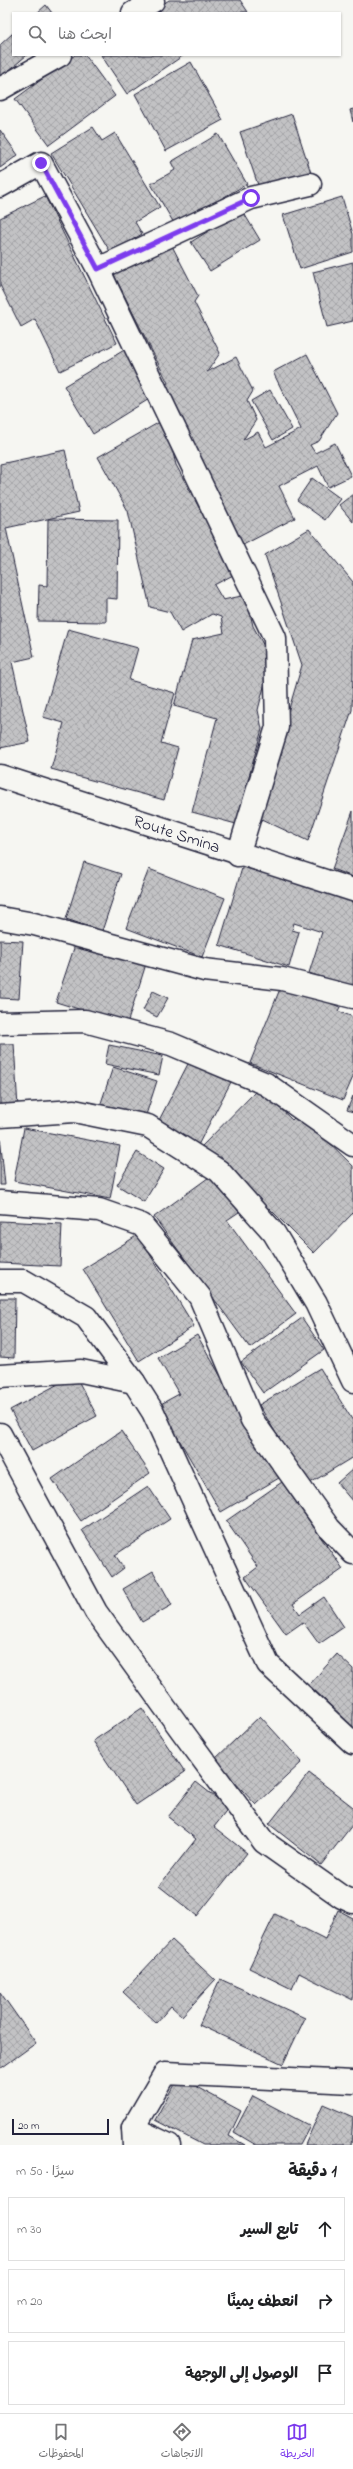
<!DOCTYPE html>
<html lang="ar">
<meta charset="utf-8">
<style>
body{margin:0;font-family:"Indie Flower","Playpen Sans Arabic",sans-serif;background:#f2f2f2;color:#202124;direction:rtl}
.scale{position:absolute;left:12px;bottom:10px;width:97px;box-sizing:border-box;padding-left:4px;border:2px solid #22223b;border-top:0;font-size:11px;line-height:14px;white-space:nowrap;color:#22223b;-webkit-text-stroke:3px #f6f6f2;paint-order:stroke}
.stop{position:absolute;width:12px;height:12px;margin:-9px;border:3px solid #7c3aed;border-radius:50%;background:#fff}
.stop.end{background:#7c3aed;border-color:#fff;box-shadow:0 1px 4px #0008}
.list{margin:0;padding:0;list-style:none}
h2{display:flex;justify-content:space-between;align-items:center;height:52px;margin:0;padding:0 16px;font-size:17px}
h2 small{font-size:13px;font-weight:400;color:#757577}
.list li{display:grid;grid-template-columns:26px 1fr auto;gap:12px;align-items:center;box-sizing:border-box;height:64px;margin:0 8px 8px;padding:0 8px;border:1px solid #e0e0e0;border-radius:0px}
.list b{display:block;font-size:15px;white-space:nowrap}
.list em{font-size:13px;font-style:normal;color:#757577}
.icon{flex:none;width:22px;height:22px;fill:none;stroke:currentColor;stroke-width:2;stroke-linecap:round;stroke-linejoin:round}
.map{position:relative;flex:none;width:353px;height:2145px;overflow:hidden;direction:ltr}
.search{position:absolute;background:#fff;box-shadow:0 1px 3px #0004;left:12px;right:12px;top:12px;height:44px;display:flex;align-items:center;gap:10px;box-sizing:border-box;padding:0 14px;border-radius:0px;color:#757577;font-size:15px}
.sheet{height:268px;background:#fff}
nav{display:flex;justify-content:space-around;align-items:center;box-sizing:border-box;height:56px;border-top:1px solid #e0e0e0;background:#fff;font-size:11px;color:#757577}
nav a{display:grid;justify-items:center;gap:2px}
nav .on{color:#7c3aed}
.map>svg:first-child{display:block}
.building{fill:url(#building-cross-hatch);stroke:#22223b}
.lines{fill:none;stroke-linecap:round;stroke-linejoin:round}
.minor-casing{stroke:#22223b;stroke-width:25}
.minor{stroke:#f6f6f2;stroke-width:22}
.route{stroke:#7c3aed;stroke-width:5}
.labels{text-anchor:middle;stroke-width:3.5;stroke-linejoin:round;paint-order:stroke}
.street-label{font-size:17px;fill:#22223b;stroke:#f6f6f2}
</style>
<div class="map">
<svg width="353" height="2145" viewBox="0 0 353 2145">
<defs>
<pattern id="building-cross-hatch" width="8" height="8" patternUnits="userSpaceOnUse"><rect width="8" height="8" fill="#c2c2c4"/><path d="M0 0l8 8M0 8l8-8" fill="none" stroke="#a6a6a9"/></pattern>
</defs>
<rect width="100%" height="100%" fill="#f6f6f2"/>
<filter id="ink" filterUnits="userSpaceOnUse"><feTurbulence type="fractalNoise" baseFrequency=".025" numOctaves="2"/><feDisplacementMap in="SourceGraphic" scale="8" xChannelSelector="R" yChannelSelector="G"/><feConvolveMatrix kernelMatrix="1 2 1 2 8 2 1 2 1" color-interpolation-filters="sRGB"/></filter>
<g filter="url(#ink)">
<!-- building -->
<g class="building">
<polygon points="169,0 240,0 248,12 150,13"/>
<polygon points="46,5 52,13 37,13"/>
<polygon points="13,33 13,55 27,55 0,78 0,45"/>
<polygon points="75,55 85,55 115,96 49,145 15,99"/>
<polygon points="101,55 184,55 127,94"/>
<polygon points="191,62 223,120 166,151 135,94"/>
<polygon points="353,109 353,122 350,110"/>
<polygon points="292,114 312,176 261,194 240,132"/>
<polygon points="93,127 102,141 115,133 160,207 135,222 142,234 111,253 51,153"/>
<polygon points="0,130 18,155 0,168"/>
<polygon points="218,134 247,184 175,225 151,184 175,170 171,162"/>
<polygon points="45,196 117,343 60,371 35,319 21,327 0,285 0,218"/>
<polygon points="342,197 353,234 353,252 300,269 283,215"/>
<polygon points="242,210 260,240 210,271 191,242"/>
<polygon points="170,242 198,296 194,302 220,353 207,372 236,357 253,391 247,401 256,420 243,440 258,432 266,447 301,429 273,372 307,354 337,413 319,441 310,445 315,453 335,443 351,476 328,487 318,466 279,486 295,518 243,545 163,385 168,383 112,271"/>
<polygon points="353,262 353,321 327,327 313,272"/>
<polygon points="126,349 154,396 93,434 64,386"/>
<polygon points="270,390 292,429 273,440 251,401"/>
<polygon points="165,419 176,465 235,574 214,585 223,600 246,595 253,626 271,659 258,710 262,729 236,824 192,812 217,718 174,706 192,640 224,633 221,617 212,614 181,632 170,612 150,607 128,511 98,457"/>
<polygon points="65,450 79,512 6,528 34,657 12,662 30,742 0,748 0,464"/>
<polygon points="312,478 341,499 325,520 297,500"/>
<polygon points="353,494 353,522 339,505"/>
<polygon points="48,519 118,520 117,599 106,598 106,622 38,621 39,585 47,586"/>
<polygon points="309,529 353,582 353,673 352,710 308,841 257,817 302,665 265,555"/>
<polygon points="68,629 138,648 129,680 175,693 161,743 178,748 164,800 51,769 64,723 43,717"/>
<polygon points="353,811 353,877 332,869"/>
<polygon points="84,862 121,874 102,931 66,919"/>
<polygon points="243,865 353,898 353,987 309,973 322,932 294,923 292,930 299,932 289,967 219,945"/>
<polygon points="149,869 225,898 202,957 126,928"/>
<polygon points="0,940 23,941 19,999 0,998"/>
<polygon points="76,942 146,964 127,1024 56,1002"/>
<polygon points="282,984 340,1007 338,1011 353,1017 353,1077 343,1100 250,1063"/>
<polygon points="153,991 168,998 157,1017 143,1010"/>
<polygon points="0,1044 14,1044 18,1108 0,1109"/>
<polygon points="109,1045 163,1056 159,1075 105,1064"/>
<polygon points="190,1060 231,1082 196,1149 155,1128"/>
<polygon points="113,1067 157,1081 144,1121 100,1106"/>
<polygon points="259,1088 292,1120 299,1113 353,1166 353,1213 314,1253 269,1208 266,1212 201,1147"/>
<polygon points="353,1096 353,1112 347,1110"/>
<polygon points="24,1128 120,1146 110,1199 14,1181"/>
<polygon points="0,1136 5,1185 0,1185"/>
<polygon points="137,1152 164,1169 144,1202 117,1185"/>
<polygon points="212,1175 239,1212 227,1220 296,1314 250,1348 154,1217"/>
<polygon points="0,1221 62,1224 60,1266 0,1263"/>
<polygon points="138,1235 194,1326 139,1361 83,1269"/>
<polygon points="0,1298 15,1298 14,1358 0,1357"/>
<polygon points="302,1318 324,1350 263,1393 241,1362"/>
<polygon points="197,1335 279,1478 221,1512 159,1405 179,1394 158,1358"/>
<polygon points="320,1368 353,1421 353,1457 307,1485 259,1405"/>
<polygon points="75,1375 97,1416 32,1451 10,1410"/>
<polygon points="121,1431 150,1473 81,1521 52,1479"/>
<polygon points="353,1469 353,1502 337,1483"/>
<polygon points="282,1482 343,1569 293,1604 300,1614 324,1597 344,1627 319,1644 303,1622 286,1634 245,1577 258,1567 226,1521"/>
<polygon points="148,1486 170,1519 115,1555 124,1568 112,1577 82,1530"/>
<polygon points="153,1571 172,1605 142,1622 123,1589"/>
<polygon points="337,1654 353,1669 353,1727 309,1685"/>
<polygon points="142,1708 185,1772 136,1805 93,1741"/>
<polygon points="260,1716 302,1762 256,1805 214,1760"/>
<polygon points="309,1773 353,1807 353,1824 321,1865 269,1824"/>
<polygon points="196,1782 229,1808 214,1827 247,1853 197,1916 159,1886 196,1839 168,1817"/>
<polygon points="338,1910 353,1918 353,2000 299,1973 292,1989 249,1968 275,1914 325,1939"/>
<polygon points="172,1940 215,1980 182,2016 171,2006 156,2023 123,1992"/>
<polygon points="220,1979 305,2018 283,2064 199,2025"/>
<polygon points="0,1992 36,2043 0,2069"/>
<polygon points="178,2077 241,2111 229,2136 245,2145 203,2145 155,2120"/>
<polygon points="253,2096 310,2126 300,2145 256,2145 234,2132"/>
<polygon points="323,2104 353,2117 351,2145 305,2145"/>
</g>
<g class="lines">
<!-- minor casing -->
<g class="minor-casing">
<g id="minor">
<polyline points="133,13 153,1"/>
<polyline points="0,89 60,55"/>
<polyline points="0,186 41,163 98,269 275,638 277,727 238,855"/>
<polyline points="98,269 251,198 310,184"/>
<path id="s1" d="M0,776L353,890"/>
<polyline points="0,918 34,924 204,970 282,979 353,997"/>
<polyline points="0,1023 85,1021 171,1044 266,1084 353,1145"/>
<polyline points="0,1116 74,1111 148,1126 219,1171 274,1233 316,1303 353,1381"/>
<polyline points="0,1202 99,1210 142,1225 200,1297 252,1420 329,1528 353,1553"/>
<polyline points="0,1281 24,1281 86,1317 134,1382 153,1412 268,1664 353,1743"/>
<polyline points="0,1376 81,1371 134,1382"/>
<polyline points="0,1434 96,1612 182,1731 264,1842 342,1897 353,1902"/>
<polyline points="133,2128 169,2145"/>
<polyline points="134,2145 133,2128 165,2073 353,2082"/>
</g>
</g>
<!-- minor -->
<use href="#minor" class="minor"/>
</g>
</g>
<g class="lines" filter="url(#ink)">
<!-- route -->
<polyline class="route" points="41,163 98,269 251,198"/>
</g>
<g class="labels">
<!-- street labels -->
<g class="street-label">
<text dy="6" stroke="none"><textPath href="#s1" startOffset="186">Route Smina</textPath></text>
</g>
</g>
</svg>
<div class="scale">20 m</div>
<div class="stop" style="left:251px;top:198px"></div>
<div class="stop end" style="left:41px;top:163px"></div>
<div class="search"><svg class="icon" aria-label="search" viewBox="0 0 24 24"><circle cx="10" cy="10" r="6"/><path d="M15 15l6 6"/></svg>ابحث هنا</div>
</div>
<section class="sheet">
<h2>1 دقيقة<small>سيرًا · 50 m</small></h2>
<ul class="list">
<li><svg class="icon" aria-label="ahead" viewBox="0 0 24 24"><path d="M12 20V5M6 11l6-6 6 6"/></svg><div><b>تابع السير</b></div><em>30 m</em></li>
<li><svg class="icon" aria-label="right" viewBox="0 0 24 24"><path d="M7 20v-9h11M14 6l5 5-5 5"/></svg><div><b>انعطف يمينًا</b></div><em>20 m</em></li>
<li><svg class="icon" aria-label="arrive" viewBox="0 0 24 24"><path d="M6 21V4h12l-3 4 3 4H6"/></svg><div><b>الوصول إلى الوجهة</b></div></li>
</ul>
</section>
<nav>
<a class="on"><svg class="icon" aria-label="map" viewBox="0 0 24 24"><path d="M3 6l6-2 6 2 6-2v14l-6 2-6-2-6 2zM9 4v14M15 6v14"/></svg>الخريطة</a>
<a><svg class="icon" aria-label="directions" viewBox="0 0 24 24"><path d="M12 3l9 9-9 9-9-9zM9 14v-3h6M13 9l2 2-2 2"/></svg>الاتجاهات</a>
<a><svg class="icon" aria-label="saved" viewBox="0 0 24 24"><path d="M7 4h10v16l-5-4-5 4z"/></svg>المحفوظات</a>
</nav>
